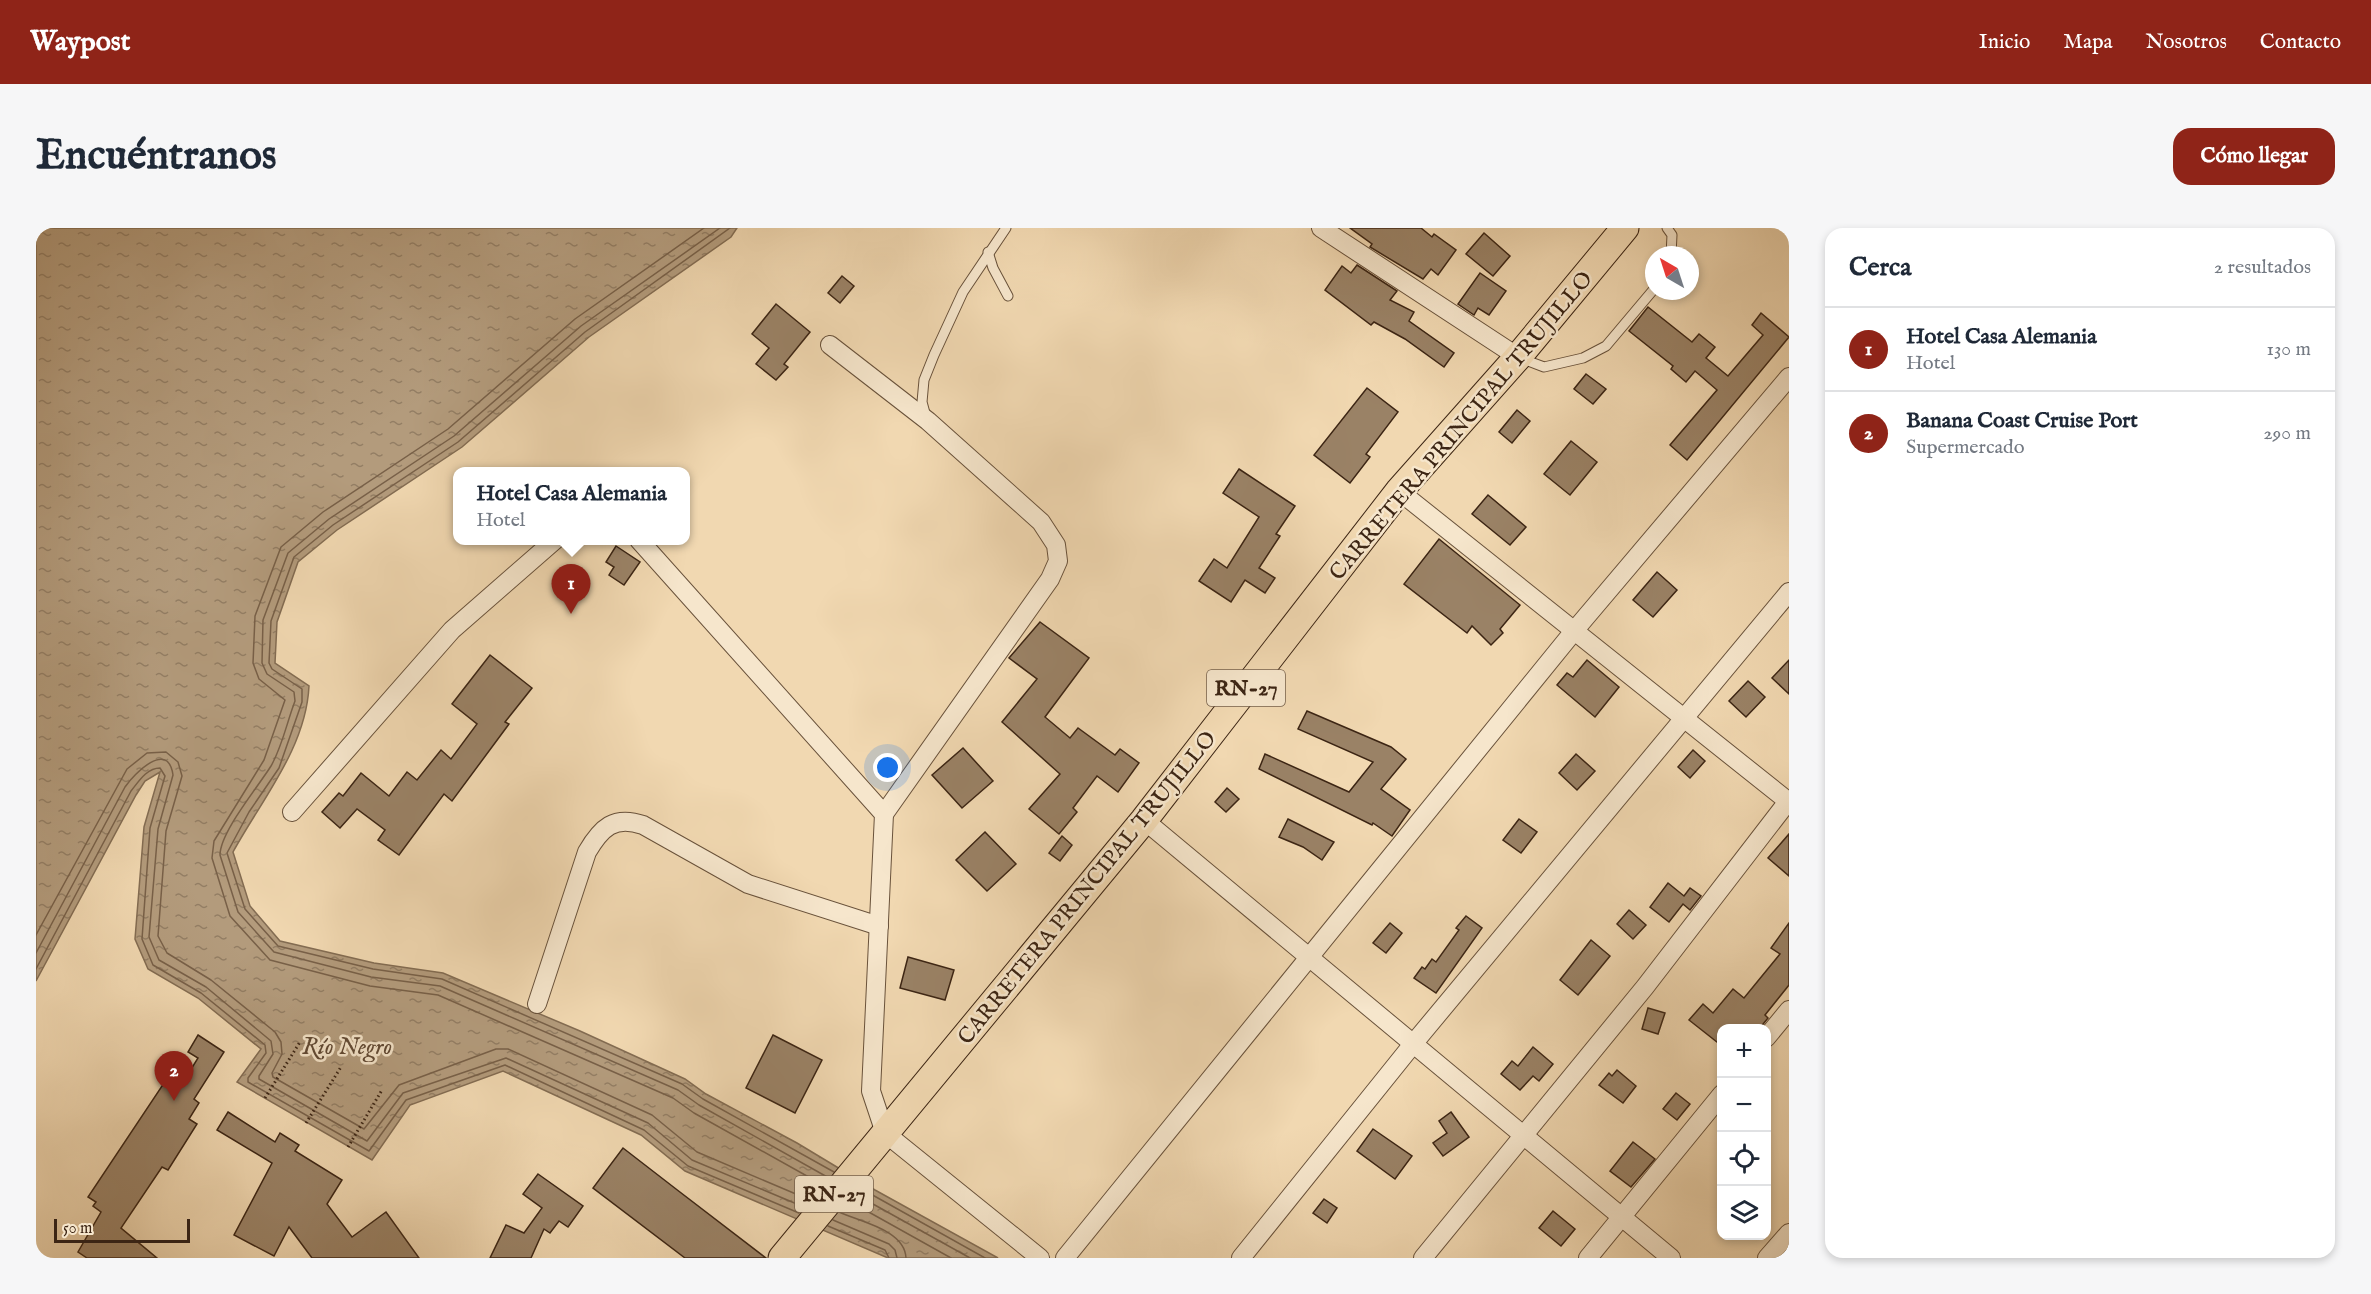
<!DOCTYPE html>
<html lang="es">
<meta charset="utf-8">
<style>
body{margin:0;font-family:"IM FELL English",serif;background:#f6f6f7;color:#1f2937}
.controls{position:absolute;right:18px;bottom:18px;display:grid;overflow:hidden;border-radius:12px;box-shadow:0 3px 9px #0003}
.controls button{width:54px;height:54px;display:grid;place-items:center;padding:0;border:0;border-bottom:2px solid #e0e1e3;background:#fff;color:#1f2937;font:30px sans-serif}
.compass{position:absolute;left:1609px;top:18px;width:54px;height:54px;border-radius:50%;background:#fff;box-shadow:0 3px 9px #0003;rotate:321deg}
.scale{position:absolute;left:18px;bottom:15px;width:136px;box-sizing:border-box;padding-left:6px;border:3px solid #3c2514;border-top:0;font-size:16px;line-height:21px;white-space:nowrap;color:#3c2514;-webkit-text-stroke:4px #f6e6cc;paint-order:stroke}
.you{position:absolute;left:852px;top:540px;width:21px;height:21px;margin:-15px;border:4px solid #fff;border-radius:50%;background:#1a73e8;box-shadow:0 0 0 9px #1a73e833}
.badge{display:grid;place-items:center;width:39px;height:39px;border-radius:50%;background:#8f2418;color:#fff;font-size:20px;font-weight:700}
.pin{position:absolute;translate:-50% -50px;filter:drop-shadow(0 2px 3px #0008)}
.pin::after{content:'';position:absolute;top:32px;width:21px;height:18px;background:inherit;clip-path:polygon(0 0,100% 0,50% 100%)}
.popup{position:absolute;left:417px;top:239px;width:237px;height:78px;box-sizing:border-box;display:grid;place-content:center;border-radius:12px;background:#fff;filter:drop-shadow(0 2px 4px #0005);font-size:20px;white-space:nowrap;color:#747a83}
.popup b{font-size:22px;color:#1f2937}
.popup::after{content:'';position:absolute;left:50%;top:100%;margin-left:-12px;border:12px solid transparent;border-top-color:#fff}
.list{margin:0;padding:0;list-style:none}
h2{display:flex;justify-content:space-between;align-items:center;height:78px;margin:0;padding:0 24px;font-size:26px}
h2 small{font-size:20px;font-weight:400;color:#747a83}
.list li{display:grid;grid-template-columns:39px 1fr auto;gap:18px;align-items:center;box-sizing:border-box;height:84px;padding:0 24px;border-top:2px solid #e0e1e3}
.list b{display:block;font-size:22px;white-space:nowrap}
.list p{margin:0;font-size:20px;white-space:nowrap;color:#747a83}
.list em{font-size:20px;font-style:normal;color:#747a83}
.icon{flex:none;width:33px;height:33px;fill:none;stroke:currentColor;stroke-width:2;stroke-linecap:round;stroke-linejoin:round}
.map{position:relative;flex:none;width:1753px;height:1030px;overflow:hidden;border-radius:18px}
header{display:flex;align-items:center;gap:36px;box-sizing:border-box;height:84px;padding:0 30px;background:#8f2418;color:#fff}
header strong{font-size:28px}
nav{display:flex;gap:33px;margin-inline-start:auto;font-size:21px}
.intro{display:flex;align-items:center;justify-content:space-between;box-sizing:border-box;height:144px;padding:0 36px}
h1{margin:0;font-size:42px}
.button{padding:15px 27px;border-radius:18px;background:#8f2418;color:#fff;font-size:21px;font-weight:700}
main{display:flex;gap:36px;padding:0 36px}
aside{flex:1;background:#fff;border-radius:18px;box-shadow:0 3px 9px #0003}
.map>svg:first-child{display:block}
.water{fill:url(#water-ripples);stroke:#836c52;stroke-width:1.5}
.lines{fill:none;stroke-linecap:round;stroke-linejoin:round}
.shore{stroke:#786048;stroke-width:1.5}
.building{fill:#9a8266;stroke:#3c2514;stroke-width:1.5}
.lane-casing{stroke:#69523b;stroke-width:11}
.street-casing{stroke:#69523b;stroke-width:20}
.primary-casing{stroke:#3c2514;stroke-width:29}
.path{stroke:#3c2514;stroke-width:3;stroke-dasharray:1.5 3;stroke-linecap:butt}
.lane{stroke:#f6e6cc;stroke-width:9}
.street{stroke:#f6e6cc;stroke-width:18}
.primary{stroke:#f1d8b1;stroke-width:27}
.labels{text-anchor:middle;stroke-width:5;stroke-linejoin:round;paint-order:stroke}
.shield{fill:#f6e6cc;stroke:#745f4b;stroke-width:1.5}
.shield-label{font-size:21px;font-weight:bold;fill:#3c2514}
.street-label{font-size:22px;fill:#3c2514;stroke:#f6e6cc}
.water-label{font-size:24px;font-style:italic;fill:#604833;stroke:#f6e6cc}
</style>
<header>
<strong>Waypost</strong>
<nav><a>Inicio</a><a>Mapa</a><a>Nosotros</a><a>Contacto</a></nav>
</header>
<div class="intro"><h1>Encuéntranos</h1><a class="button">Cómo llegar</a></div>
<main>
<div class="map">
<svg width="1753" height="1030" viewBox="0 0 1753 1030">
<defs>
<pattern id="water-ripples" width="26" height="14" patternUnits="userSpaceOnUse" patternTransform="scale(1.5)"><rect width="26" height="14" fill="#b39b7c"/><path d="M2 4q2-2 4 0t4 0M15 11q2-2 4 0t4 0" fill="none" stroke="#937e64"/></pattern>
</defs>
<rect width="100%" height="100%" fill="#f1d8b1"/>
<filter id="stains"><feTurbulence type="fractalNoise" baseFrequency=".00333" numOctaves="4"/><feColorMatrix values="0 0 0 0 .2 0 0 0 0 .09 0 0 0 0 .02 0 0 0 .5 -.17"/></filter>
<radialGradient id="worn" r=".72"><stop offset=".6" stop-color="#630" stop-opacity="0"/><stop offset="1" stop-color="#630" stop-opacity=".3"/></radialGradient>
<!-- water -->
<path class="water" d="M0,0H701L695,9L553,109L426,219L301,302L262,334L241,394L239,435L273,458C270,520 226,571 197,624L214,678L244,713L338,735L407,745L544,803L649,851L670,866L761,915L839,962L962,1030H852L649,943L605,907L467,843L374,877L336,932L201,854L225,821L162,770L112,741L99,711L108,599L124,544L109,553L100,567L0,753Z"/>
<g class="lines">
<!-- shore -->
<g class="shore">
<polyline points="668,0 539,91 412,201 287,284 245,319 219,388 217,435 223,451 249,472 228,532 178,613 176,630 194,688 234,732 334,758 402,767 637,870 658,885 787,957"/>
<path d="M684,0L545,98L418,208L293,291L252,325L227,392L226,435L231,446L258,464L259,473C251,494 246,519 235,538C222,559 184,604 184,627L202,684L238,724L335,749L404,758L642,862L663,877L793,950"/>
<polyline points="694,0 549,104 422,214 297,297 258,329 235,393 233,435 236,441 266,461 266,474 243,540 213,584 191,625 209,681 242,718 337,741 406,751 646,856 667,871 798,944"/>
<polyline points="0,707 91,541 111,525 130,524 142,534 146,548 130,603 122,708 131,725 175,752 239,804 245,814 246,826 236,845 237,849 328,901 363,857 460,821 472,821 616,887 661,924 774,972"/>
<path d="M0,725L89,559C98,546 132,511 137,547L122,601L113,709L123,732L170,759L235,813L237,826L223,848V851L331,913L367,865L470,830L612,895L656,932L768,979"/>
<path d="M0,741L95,563C103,553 111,540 124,540L129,548L114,600L106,711L117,737L165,765L229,817L230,825L212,850V854L333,923L370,872L469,837L608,902L652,938L763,985"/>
<polyline points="824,960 949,1030"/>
<polyline points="819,966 934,1030"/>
<polyline points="813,973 915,1030"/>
<path d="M803,984C825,994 869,1002 870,1030"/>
<polyline points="797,992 853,1016 859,1022 861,1030"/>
<polyline points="792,998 849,1022 853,1030"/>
</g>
</g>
<!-- building -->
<g class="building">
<polygon points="1314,0 1385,0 1396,9 1398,6 1420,22 1402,47 1395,41 1387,51 1334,19 1336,16"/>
<polygon points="1448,5 1474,28 1457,48 1430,26"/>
<polygon points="1321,37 1361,63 1354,72 1378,84 1373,93 1418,125 1408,139 1369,111 1338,94 1335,97 1289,62 1306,38 1315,45"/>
<polygon points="1444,45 1470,63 1453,87 1442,80 1438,87 1422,76"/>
<polygon points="806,48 818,58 804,75 792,65"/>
<polygon points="740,76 774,104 748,136 752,139 740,152 720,136 733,120 716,106"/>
<polygon points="1612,79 1656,114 1663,106 1679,119 1670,130 1692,148 1727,107 1716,97 1725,85 1753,109 1651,232 1634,217 1681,162 1659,143 1650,154 1635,141 1637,138 1593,103"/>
<polygon points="1550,146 1570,161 1557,176 1538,161"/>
<polygon points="1331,160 1362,184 1330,226 1334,229 1314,255 1278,227"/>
<polygon points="1481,182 1494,193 1476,215 1463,204"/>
<polygon points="1535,213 1561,234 1534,267 1508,246"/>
<polygon points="1203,241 1259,278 1240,306 1244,308 1223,340 1239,350 1229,365 1209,352 1195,374 1163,353 1178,331 1191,340 1223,289 1187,265"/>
<polygon points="1452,267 1490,299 1474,317 1436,286"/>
<polygon points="1403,311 1484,377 1464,401 1467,405 1455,417 1436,398 1431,405 1368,356"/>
<polygon points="580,318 604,334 588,357 573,347 578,339 570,334"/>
<polygon points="1621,344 1641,362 1617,389 1597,372"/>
<polygon points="1004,394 1053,430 1009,489 1034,510 1042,500 1079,527 1084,521 1103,535 1082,564 1061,548 1037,580 1041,584 1023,606 993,581 1024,546 966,494 1001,451 973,430"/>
<polygon points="454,427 496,460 469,494 473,496 416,573 408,566 363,627 342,612 349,602 321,581 304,600 286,584 303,565 307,568 325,545 353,568 371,544 381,552 405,522 415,531 441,496 416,476"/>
<polygon points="1551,432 1583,459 1559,489 1521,457 1531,445 1537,449"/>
<polygon points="1753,432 1753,466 1736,450"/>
<polygon points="1712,453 1729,469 1710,489 1693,473"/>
<polygon points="1271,483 1355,519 1370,531 1345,561 1374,582 1356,608 1337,595 1336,597 1223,541 1229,526 1313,564 1337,534 1262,501"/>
<polygon points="927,520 957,553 926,580 896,547"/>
<polygon points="1657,522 1669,533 1654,550 1642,539"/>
<polygon points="1540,526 1559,543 1541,562 1523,545"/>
<polygon points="1191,560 1203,571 1190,584 1179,574"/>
<polygon points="1252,591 1298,614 1286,632 1267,619 1243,609"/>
<polygon points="1483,591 1501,604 1485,625 1467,612"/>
<polygon points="949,604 980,636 951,663 920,632"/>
<polygon points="1753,606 1753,648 1732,630"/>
<polygon points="1026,608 1036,617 1024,633 1013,625"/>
<polygon points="1632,655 1648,668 1654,660 1665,668 1654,682 1647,676 1633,694 1614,679"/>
<polygon points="1593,682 1610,697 1597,711 1581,696"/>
<polygon points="1430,688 1446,700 1400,765 1378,750 1386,739 1389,741 1396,731 1400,734 1423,702 1420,700"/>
<polygon points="1354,695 1366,705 1350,725 1337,715"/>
<polygon points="1753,695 1753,757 1729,787 1732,790 1723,801 1686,801 1686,818 1653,792 1667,776 1677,785 1697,761 1708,770 1744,726 1735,720"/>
<polygon points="1555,712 1574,728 1542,767 1524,752"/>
<polygon points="872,729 918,742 909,772 864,760"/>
<polygon points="1612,780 1629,785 1622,806 1606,801"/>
<polygon points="162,807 188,824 158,871 163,875 153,891 161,896 132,942 126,939 85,1000 121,1030 51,1030 42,1024 65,984 57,978 60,974 52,969 130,852 143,861 162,830 152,824"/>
<polygon points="737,807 786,832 759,885 710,860"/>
<polygon points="1497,819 1517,836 1503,853 1497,848 1484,862 1465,846 1476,833 1482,838"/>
<polygon points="1581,842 1600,858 1587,875 1563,857 1573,845 1576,848"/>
<polygon points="1640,865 1654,876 1641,892 1627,881"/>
<polygon points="192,884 239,914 244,905 263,917 259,923 306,952 291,976 316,1009 350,984 383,1030 276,1030 253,999 238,1028 198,1007 236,935 181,902"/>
<polygon points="1415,884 1433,909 1407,928 1397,915 1411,905 1403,893"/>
<polygon points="1337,901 1376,928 1359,951 1321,923"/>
<polygon points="1597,914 1619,931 1595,959 1574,943"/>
<polygon points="587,920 640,961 730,1030 649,1030 557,960"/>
<polygon points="502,946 547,978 532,999 523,993 514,1005 508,1001 495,1030 454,1030 470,997 488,1005 506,980 487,966"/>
<polygon points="1288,971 1301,980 1291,995 1277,985"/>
<polygon points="1517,983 1539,1001 1525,1018 1503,1000"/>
</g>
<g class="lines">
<!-- lane casing -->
<g class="lane-casing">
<g id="lane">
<polyline points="1631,0 1636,7 1635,27"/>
<polyline points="952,24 957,40 972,68"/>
<polyline points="1484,130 1508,139 1547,130 1570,118 1618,61"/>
<polyline points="890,189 886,174 888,152 898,127 927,64 970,0"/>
</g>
</g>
<!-- street casing -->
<g class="street-casing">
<g id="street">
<polyline points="1285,0 1482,129"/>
<polyline points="794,117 892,193 1005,294 1020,317 1022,333 1014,351 848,586"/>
<polyline points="1363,263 1753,574"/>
<polyline points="603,312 848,586 835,863 849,905 1004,1030"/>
<polyline points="256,584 416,402 519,312"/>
<polyline points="1108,592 1635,1030"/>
<path d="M501,776L551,624C565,600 578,587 607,597L712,656L843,698"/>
<polyline points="1730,810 1753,782"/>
<polyline points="1029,1030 1538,403 1753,149"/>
<polyline points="1205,1030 1377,816 1753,364"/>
<polyline points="1387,1030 1609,759 1753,572"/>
<polyline points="1552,1030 1686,866"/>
<polyline points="1731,1030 1753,1005"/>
</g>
</g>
<!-- primary casing -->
<g class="primary-casing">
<polyline id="primary" points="746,1030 1108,592 1363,263 1482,129 1589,0"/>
</g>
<!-- path -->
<g class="path">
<polyline points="229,870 264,814"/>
<polyline points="270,895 305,839"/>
<polyline points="312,919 346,862"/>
</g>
<!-- lane -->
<use href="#lane" class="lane"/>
<!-- street -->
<use href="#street" class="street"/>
<!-- primary -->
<use href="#primary" class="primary"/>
</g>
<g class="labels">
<!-- shield labels -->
<g class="shield">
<rect x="1171" y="442" width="78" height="36" rx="4.5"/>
<rect x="759" y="948" width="78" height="36" rx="4.5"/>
</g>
<g class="shield-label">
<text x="1210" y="467">RN-27</text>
<text x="798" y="973">RN-27</text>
</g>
<!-- street labels -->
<g class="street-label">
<text transform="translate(1424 197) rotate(-50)" y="8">CARRETERA PRINCIPAL TRUJILLO</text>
<text transform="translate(1050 659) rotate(-51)" y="8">CARRETERA PRINCIPAL TRUJILLO</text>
</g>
<!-- water labels -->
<g class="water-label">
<text x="311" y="826">Río Negro</text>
</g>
</g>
<rect width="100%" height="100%" filter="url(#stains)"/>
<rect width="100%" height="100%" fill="url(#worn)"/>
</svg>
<div class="controls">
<button>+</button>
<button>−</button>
<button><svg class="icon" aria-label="locate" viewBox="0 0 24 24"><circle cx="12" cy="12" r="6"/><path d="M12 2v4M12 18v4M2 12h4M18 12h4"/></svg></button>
<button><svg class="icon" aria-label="layers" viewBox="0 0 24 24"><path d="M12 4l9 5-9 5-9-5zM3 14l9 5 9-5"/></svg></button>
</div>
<svg class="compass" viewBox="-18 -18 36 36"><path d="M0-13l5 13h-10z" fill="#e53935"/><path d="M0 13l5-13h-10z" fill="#747a83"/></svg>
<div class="scale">50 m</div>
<div class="you"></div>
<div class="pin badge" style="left:535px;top:386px">1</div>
<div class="popup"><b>Hotel Casa Alemania</b>Hotel</div>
<div class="pin badge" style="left:138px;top:873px">2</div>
</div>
<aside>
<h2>Cerca<small>2 resultados</small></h2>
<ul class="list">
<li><span class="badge">1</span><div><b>Hotel Casa Alemania</b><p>Hotel</p></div><em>130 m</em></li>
<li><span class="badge">2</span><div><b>Banana Coast Cruise Port</b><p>Supermercado</p></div><em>290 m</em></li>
</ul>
</aside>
</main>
